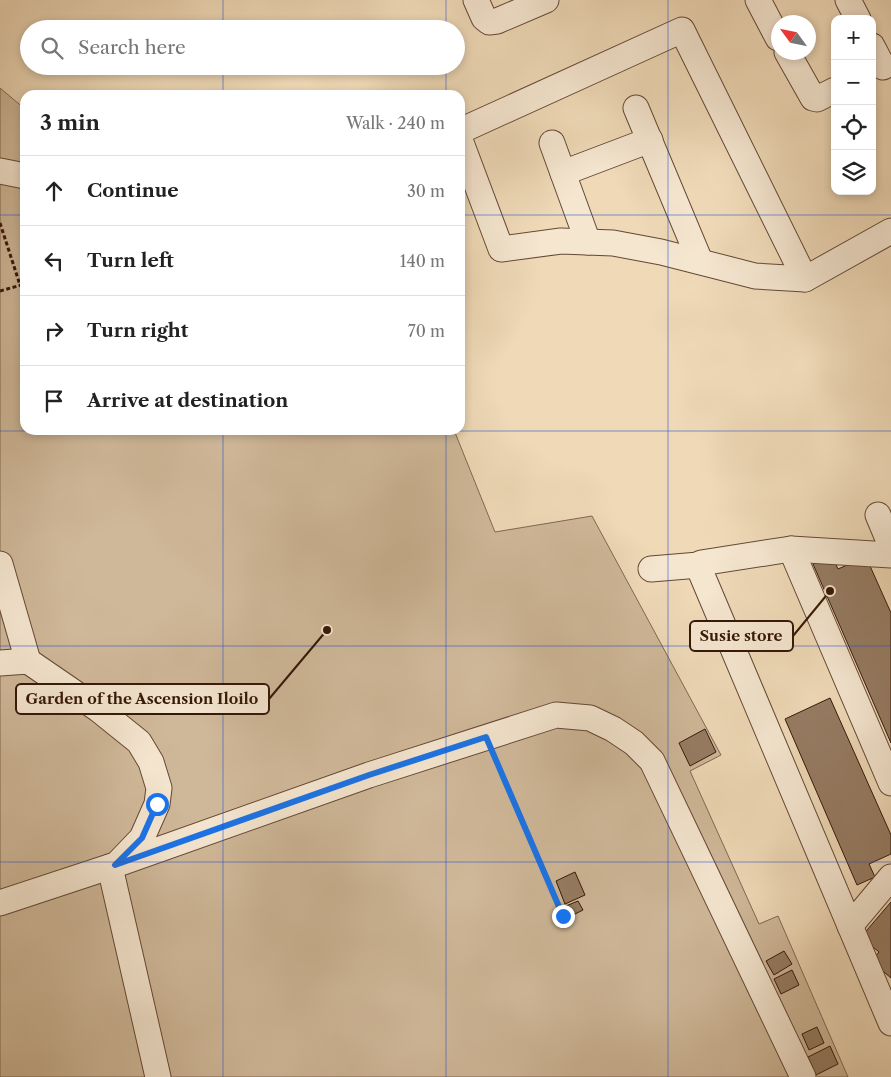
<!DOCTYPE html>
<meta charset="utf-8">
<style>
body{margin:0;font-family:"Libre Caslon Text",serif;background:#f2f2f2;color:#222}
.controls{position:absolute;right:15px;top:15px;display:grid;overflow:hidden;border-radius:10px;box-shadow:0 2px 8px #0003}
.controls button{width:45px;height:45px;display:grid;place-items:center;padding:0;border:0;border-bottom:1px solid #e0e0e0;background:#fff;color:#222;font:25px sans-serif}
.compass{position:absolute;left:771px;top:15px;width:45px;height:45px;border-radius:50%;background:#fff;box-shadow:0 2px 8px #0003;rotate:303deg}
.stop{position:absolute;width:15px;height:15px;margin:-11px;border:4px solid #1a73e8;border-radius:50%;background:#fff}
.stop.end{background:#1a73e8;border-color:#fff;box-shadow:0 1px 5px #0008}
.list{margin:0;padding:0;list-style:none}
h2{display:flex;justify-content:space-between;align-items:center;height:65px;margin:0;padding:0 20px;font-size:21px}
h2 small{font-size:16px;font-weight:400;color:#767676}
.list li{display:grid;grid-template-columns:32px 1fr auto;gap:15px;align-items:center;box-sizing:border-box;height:70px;padding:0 20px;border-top:1px solid #e0e0e0}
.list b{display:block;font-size:19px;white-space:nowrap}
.list em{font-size:16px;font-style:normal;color:#767676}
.icon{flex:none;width:28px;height:28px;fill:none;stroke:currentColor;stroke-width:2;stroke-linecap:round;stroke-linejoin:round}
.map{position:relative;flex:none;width:891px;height:1077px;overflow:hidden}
.search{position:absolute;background:#fff;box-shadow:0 2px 8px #0003;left:20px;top:20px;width:445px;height:55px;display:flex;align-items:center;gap:12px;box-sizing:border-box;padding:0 18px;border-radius:28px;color:#767676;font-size:19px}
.panel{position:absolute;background:#fff;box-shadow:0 2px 8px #0003;left:20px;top:90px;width:445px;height:345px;border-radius:15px}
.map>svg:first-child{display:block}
.green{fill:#cfb899;stroke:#826850}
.building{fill:#967c63;stroke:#351708}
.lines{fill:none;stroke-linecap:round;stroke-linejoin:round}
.minor-casing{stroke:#644834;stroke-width:27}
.path{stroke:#351708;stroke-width:3;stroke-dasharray:4 2.5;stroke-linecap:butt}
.minor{stroke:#f5e6d0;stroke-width:25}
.route{stroke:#1a73e8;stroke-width:6}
.grid{fill:none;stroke:#1d4ed8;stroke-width:1;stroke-opacity:0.55}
.leader{fill:none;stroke:#351708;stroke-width:2}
.callout-dot{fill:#351708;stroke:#f5e6d0;stroke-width:2}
.callout{fill:#f5e6d0;stroke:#351708;stroke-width:2}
.callout-label{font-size:15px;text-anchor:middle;font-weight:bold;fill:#351708}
</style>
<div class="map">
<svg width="891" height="1077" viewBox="0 0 891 1077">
<rect width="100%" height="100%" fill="#efd9b7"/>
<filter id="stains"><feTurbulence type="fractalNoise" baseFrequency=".004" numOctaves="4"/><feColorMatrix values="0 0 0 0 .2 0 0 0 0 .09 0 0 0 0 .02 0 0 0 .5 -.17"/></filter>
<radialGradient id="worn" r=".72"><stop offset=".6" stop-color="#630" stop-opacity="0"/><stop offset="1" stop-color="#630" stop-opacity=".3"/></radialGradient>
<!-- green -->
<polygon class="green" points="0,88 25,109 25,430 454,430 495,532 592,516 721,755 690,771 759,924 778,916 848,1077 0,1077"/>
<!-- building -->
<g class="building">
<polygon points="832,556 838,569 866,557 891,613 891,743 813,564"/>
<polygon points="830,698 891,835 891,854 869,864 875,877 857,885 785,719"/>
<polygon points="705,729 716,752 690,766 679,743"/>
<polygon points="575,872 585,895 565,904 556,881"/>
<polygon points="578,901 583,910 571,916 566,906"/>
<polygon points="891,902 891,978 871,961 879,952 861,937"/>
<polygon points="784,951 792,964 774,975 766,961"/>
<polygon points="792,970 799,985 781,994 774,979"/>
<polygon points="817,1027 824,1043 809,1050 802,1034"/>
<polygon points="830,1046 838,1064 816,1075 808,1057"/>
</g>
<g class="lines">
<!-- minor casing -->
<g class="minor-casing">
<g id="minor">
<polyline points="476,0 484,18 489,22 497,21 546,0"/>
<polyline points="758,0 778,38"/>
<polyline points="848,0 858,19"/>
<polyline points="872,46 883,67"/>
<polyline points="787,52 813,98 817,99 835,90"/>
<polyline points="636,108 700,261"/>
<polyline points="460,131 682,30 805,279"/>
<polyline points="460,140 501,249 561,241 613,243 661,252 755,276 805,279 891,231"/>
<polyline points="552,143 588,242"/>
<polyline points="0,171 25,176"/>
<polyline points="563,173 650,140"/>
<polyline points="878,515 891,546"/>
<polyline points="791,549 891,783"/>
<polyline points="891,555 791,549 701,563 699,568 891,1023"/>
<polyline points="0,564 28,661"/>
<polyline points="651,569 699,565"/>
<polyline points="0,663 28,661 98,709 139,742 151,762 159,788 157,804 142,838 119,862"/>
<polyline points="110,867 158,1077"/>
<polyline points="0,903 115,865 369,775 556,715 590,718 613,729 634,743 652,761 803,1077"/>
<polyline points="850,926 891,877"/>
</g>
</g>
<!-- path -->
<g class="path">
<polyline points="0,223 20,285"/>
<polyline points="0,291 25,284"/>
<polyline points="494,756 563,916"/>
</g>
<!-- minor -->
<use href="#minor" class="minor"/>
</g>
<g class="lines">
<!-- route -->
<polyline class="route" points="157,804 142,838 115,865 369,775 486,737 563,916"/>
</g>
<!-- grid -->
<path class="grid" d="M223,0V29M446,0V29M668,0V1077M223,66V95M446,66V95M0,215H25M460,215H891M223,430V1077M446,430V1077M0,431H891M0,646H891M0,862H891"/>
<!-- callouts -->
<path class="leader" d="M830 591L793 636M327 630L269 699"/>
<g class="callout-dot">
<circle cx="830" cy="591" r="5"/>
<circle cx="327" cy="630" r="5"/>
</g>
<g class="callout">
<rect x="690" y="621" width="103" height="30" rx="5"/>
<rect x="16" y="684" width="253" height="30" rx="5"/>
</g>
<g class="callout-label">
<text x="741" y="641">Susie store</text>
<text x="142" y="704">Garden of the Ascension Iloilo</text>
</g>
<rect width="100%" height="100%" filter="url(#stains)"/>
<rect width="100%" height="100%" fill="url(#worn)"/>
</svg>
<div class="controls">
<button>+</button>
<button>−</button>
<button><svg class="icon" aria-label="locate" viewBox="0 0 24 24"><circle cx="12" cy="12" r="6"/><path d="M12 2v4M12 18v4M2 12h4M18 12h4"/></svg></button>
<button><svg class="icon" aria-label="layers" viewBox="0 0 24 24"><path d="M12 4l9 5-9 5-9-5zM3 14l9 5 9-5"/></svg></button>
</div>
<svg class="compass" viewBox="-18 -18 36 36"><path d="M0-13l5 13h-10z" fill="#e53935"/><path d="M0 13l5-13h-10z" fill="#767676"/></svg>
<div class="stop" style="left:157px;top:804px"></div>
<div class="stop end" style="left:563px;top:916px"></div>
<div class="search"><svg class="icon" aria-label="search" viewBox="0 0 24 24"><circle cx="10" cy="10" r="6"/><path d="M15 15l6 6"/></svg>Search here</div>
<section class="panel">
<h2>3 min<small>Walk · 240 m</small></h2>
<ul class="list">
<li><svg class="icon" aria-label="ahead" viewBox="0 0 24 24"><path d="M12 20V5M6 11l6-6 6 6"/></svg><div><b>Continue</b></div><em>30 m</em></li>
<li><svg class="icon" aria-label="left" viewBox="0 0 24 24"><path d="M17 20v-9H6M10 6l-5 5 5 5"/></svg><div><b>Turn left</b></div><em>140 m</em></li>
<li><svg class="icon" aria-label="right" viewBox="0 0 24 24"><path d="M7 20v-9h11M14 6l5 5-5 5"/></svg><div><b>Turn right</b></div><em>70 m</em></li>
<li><svg class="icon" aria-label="arrive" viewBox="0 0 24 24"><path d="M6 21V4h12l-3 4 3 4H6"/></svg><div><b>Arrive at destination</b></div></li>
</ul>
</section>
</div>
